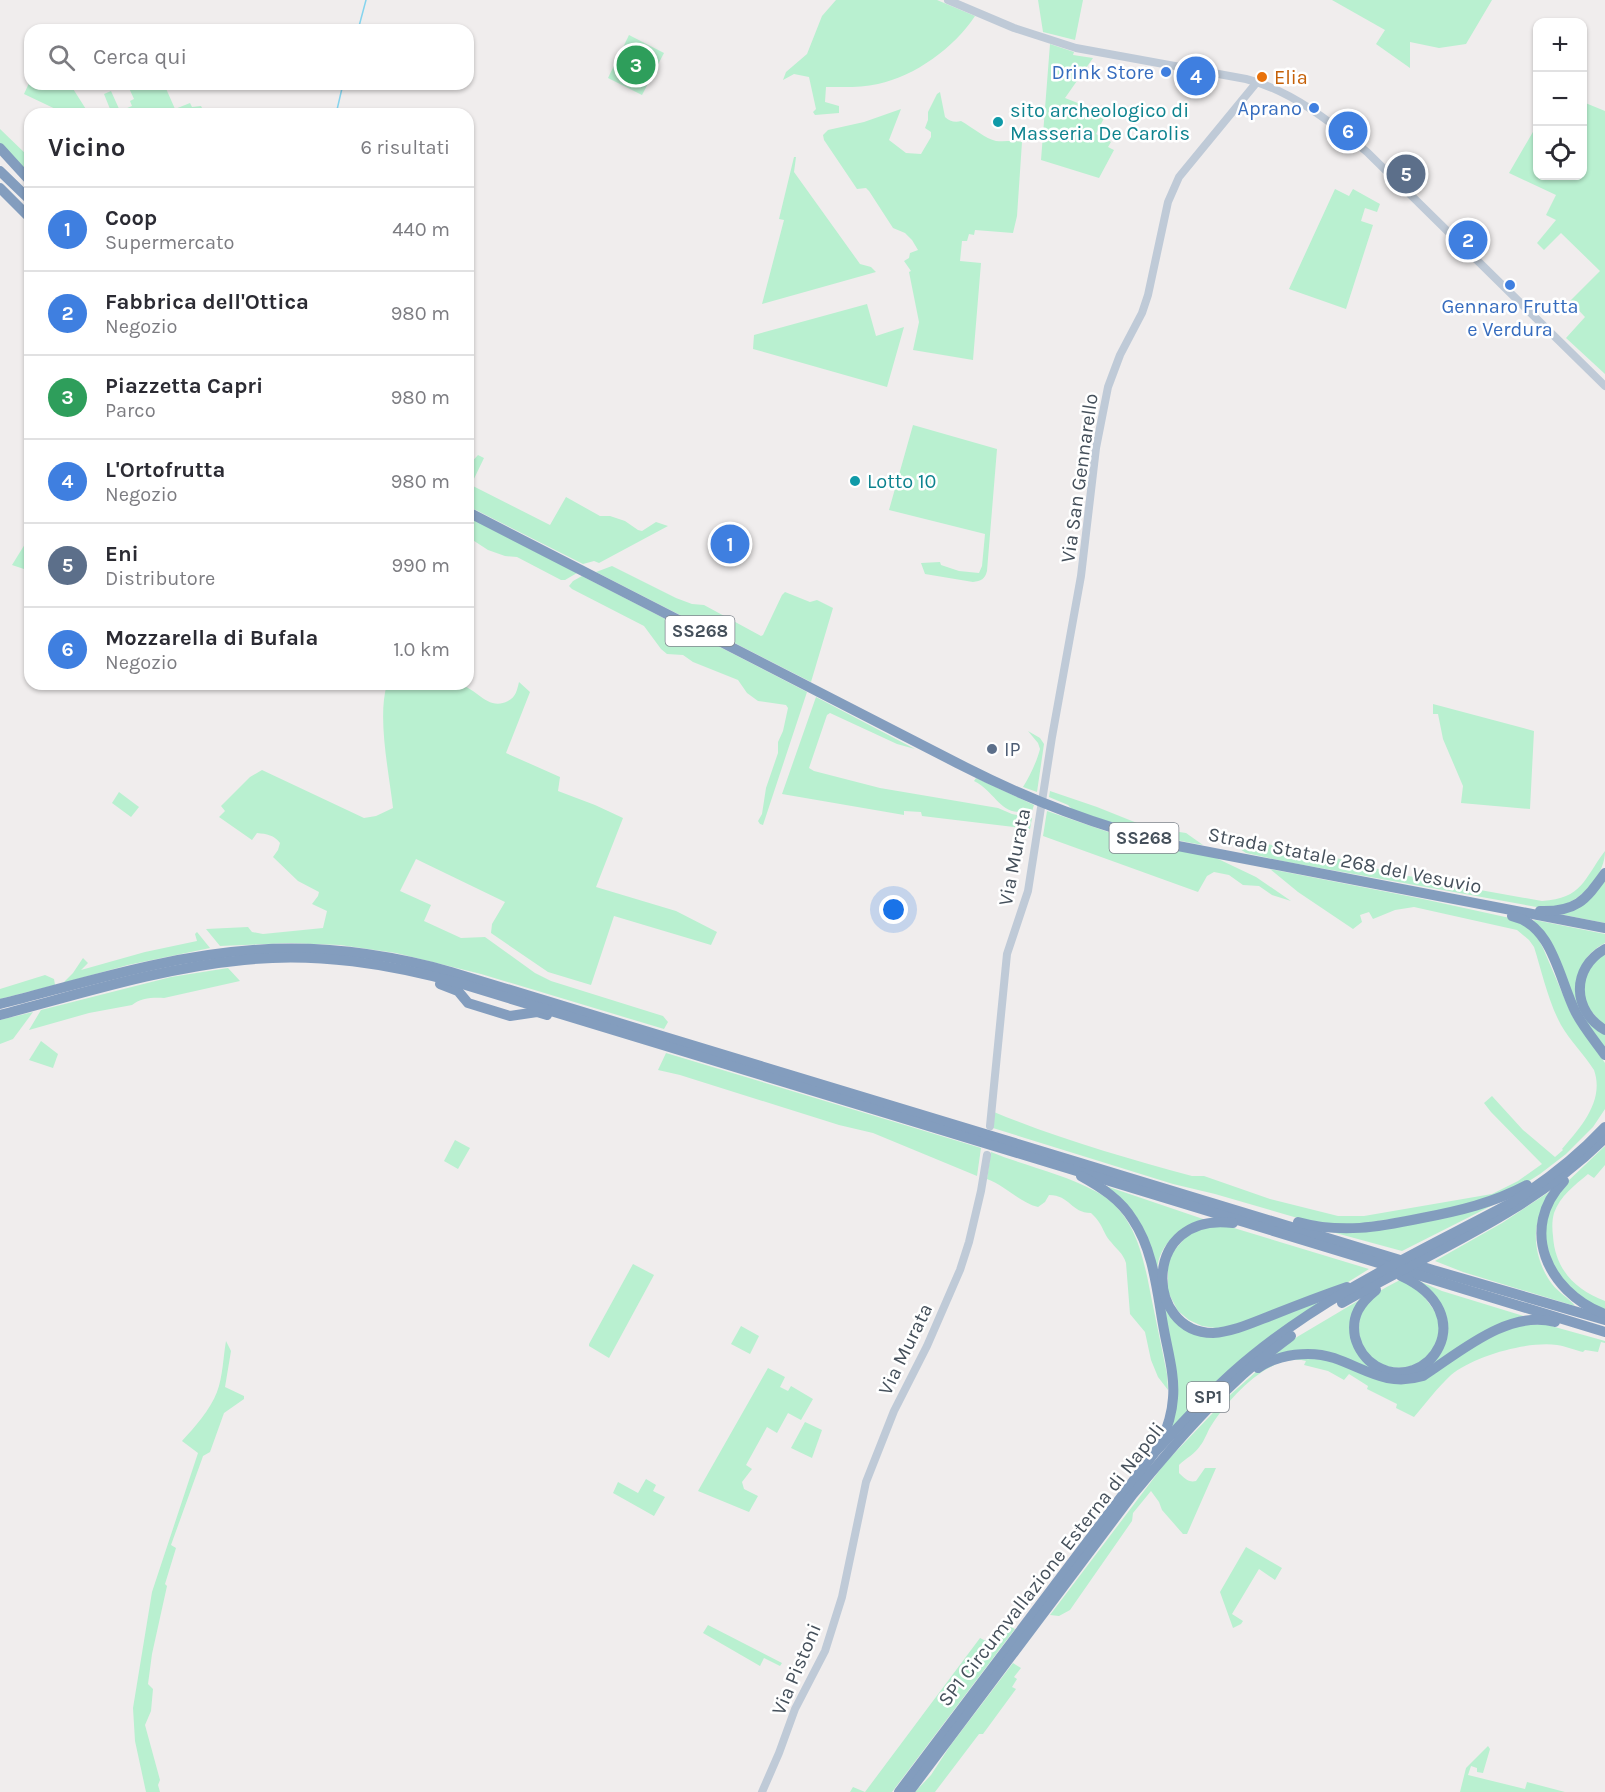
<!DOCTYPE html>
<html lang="it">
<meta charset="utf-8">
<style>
body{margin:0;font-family:Karla,sans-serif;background:#f7f7f7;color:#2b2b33}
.controls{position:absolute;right:18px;top:18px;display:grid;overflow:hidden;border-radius:12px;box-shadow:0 2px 4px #0004}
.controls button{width:54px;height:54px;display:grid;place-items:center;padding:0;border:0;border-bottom:2px solid #e1e1e2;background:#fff;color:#2b2b33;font:30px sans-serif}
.you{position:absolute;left:894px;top:910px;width:21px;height:21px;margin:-15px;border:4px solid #fff;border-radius:50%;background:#1a73e8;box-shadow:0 0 0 9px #1a73e833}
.badge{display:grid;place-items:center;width:39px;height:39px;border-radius:50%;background:#b45309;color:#fff;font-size:20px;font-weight:700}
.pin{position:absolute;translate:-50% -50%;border:3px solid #fff;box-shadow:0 2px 6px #0006}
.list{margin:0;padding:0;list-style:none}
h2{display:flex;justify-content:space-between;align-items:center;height:78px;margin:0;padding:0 24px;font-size:26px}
h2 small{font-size:20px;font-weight:400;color:#7c7c81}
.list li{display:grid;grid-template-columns:39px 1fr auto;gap:18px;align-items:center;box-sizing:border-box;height:84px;padding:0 24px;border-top:2px solid #e1e1e2}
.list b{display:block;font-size:22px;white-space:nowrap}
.list p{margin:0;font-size:20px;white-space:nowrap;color:#7c7c81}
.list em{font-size:20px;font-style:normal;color:#7c7c81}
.icon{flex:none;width:33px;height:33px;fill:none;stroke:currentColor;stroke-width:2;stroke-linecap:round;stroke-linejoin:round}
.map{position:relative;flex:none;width:1605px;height:1792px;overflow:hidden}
.search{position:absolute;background:#fff;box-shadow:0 2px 4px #0004;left:24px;top:24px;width:450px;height:66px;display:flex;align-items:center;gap:15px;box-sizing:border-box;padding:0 21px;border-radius:18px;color:#7c7c81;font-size:22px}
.panel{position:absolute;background:#fff;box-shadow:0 2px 4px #0004;left:24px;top:108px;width:450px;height:582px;border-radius:18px}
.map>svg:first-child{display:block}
.green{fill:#b9f0d0}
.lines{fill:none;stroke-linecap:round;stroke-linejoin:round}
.stream{stroke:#85d4ee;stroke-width:1.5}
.secondary{stroke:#bfcad7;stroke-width:8}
.highway{stroke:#839dbe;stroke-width:10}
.shop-dot{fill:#3f7fe0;stroke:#fff;stroke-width:2}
.food-dot{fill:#e8710a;stroke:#fff;stroke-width:2}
.culture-dot{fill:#0f9aa8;stroke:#fff;stroke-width:2}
.service-dot{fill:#5c6f8a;stroke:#fff;stroke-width:2}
.labels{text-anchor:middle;stroke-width:5;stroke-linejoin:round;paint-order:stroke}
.shield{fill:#fff;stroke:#7d848c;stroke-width:1.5}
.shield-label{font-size:18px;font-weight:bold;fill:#45505b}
.shop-label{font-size:20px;fill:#366cbe;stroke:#fff;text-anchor:end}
.food-label{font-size:20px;fill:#c56008;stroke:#fff;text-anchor:start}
.culture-label{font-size:20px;fill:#0d838f;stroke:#fff;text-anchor:start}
.street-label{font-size:20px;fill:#45505b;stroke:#fff}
.service-label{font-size:20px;fill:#4e5e75;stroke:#fff;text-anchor:start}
</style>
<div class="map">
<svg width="1605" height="1792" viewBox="0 0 1605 1792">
<rect width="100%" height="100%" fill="#f0eded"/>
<!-- green -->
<g class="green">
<path d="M836,0H937L975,16C954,48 915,76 878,84C861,88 844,87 826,87L825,102L839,106V113L815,115L813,112L816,109L809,77L794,74L783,80L786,72L807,54L822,16Z"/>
<polygon points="1038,0 1083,0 1075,40 1043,32"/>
<polygon points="1332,0 1492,0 1466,44 1439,48 1410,42 1410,68 1376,44 1385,30"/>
<polygon points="629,35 664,53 642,95 608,78"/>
<polygon points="1050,44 1074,52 1073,55 1093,58 1065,98 1106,114 1096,134 1111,142 1108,147 1114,150 1099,178 1041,160"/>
<polygon points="30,81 30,84 70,84 89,114 66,114 24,94"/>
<polygon points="138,84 164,84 175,109 190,103 192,107 201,106 205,114 112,114 104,94 111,91 120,111 132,106 130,101 134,99 129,88"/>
<path d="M940,92L945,117C949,121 955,123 961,121C972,127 986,139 996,141C1005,142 1014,140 1022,142L1017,216L1013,233L975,230L974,235L969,234L967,241H962L960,261L981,263L973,360L913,350L919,322L909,272L911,271L904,261L909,258L910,253L918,250L912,240L905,233L893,228L869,191L866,188L857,189L824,140L823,135L828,130L864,122L901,109L889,140L906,153L921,154L931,137V132L925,128L928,120V112L937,94Z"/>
<polygon points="1583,102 1605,111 1605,374 1566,338 1585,317 1570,301 1600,271 1561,233 1544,250 1537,243 1556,220 1546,215 1556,195 1509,173 1537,125 1538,176 1582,176"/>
<polygon points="0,129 30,158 30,178 0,145"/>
<polygon points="794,157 796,157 794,172 860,264 871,267 876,272 762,304 784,220 779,219"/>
<polygon points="1335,189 1349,196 1353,189 1380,204 1377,212 1365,208 1361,221 1373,225 1346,309 1289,289"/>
<polygon points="867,304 876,336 904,327 887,387 753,349 754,335"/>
<path d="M913,425L997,449L987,571C985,579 981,581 973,582L925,574L921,563L940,562L941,565L959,571L979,573L982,566L985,534L889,510Z"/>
<polygon points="478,455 484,458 471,485 550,525 566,497 600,516 610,516 625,521 638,530 642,531 656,522 668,526 599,563 594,561 583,564 468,506 468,466"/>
<polygon points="468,517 577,573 565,580 561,580 517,557 505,556 488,550 468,537"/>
<polygon points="30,536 30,571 12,565"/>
<polygon points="612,566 676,598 692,604 704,605 761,636 763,635 782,595 785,592 810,602 817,600 833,608 811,682 596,572"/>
<polygon points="582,576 807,692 763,825 760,824 758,821 762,814 766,788 778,753 778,742 783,731 788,708 786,705 758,701 747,693 738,680 693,662 683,655 667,654 661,649 644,626 572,589 569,586 573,581"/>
<path d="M519,682L530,692L506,753L560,777L558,791L595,805L623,818L596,887L676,911L717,932L711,945L614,916L591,985L548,972L491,933L492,924L505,902L416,859L400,891L431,905L424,921L461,938L485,937L535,973L551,981L663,1016L668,1022L664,1029L481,974L396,953L340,945L289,943L220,946L206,929L248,927L252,932L263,934L323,928L327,911L312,904L318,896L319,892L298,881L273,857L278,850L280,843C274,835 267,834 257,833L252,840L219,817L225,811L221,806L250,777L262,770L364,818L376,816L393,808C389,772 377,718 387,684C407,684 439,681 458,684C476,687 488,712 508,701C516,697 517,690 519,682Z"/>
<polygon points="816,697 915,749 897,744 830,713 827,715 809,768 814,771 880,788 998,808 1012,814 1032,818 1030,829 922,816 921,812 904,811 904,815 782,794"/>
<polygon points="1433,704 1534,731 1530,809 1461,803 1463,786 1443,739 1438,714 1433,714"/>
<path d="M1028,731L1040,738L1044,744L1037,792L1023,787C1030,776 1037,761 1040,749L1038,743Z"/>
<path d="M976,778L1034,805L1032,811C999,818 999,794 974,781Z"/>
<path d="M1050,791L1097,807L1147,827L1186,833L1203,845C1158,838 1116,824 1073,810L1068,805L1049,797Z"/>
<polygon points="119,792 139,807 131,817 112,803"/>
<polygon points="1047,811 1117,835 1162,847 1214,857 1256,877 1291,901 1272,895 1259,886 1243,885 1229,875 1214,872 1207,876 1198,892 1043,836"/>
<path d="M1250,841L1321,854L1401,875L1429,879L1441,883L1542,901C1583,898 1583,880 1605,851C1605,873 1586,895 1566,904C1559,907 1550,907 1542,908L1287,862L1246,853L1231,843L1248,845Z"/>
<path d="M1270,869L1423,899L1519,920L1536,935L1543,948L1572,1016L1605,1063V1109L1593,1127L1566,1154L1540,1174L1518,1188L1494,1198L1422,1214L1347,1226L1301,1219L1215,1194L1173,1184L993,1128L994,1112C1059,1139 1125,1158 1192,1176H1204L1270,1199L1338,1216H1364L1492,1194L1518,1181L1542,1164L1491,1112L1484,1103L1492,1096L1523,1130L1555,1157L1563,1150L1562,1149C1580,1128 1605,1101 1594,1070C1584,1054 1570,1041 1561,1025C1548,1001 1542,972 1534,947L1529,940L1517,930L1414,907L1395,910L1373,919L1369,912L1360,915L1362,922L1353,929L1298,892Z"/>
<polygon points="1605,876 1605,923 1559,914"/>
<path d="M1535,920L1605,934V943C1585,953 1580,968 1576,988L1605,1034V1049L1581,1016L1539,926L1533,921Z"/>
<polygon points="197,932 210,948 128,965 63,983 73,973 83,958 88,963 81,970 145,952 197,941 195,934"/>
<polygon points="1605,952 1605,1027 1585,1004 1584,979 1596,959"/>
<path d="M228,968L240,981L164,998C154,997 140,998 132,1005L89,1013L29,1030L41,1010L171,977Z"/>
<polygon points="45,975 54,979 55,985 0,999 0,989"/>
<polygon points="33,1012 13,1039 0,1044 0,1020"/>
<polygon points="41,1041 58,1054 53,1068 29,1060"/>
<polygon points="666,1053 981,1148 977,1176 873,1133 839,1125 680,1075 658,1070"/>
<polygon points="455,1140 470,1148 458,1169 444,1161"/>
<path d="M1605,1146V1165L1594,1178L1588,1174C1575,1185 1560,1196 1554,1213C1552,1220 1552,1228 1553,1236C1555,1269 1575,1290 1605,1301V1312L1593,1308L1553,1272L1544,1232L1550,1207L1566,1183Z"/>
<path d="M991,1152C1025,1166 1064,1174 1095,1191C1137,1212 1144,1261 1152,1301C1157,1325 1162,1350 1167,1374L1168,1390L1158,1377L1151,1360L1145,1332L1130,1314L1126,1263C1123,1253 1117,1250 1111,1242C1102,1232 1104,1225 1091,1213C1071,1213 1070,1195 1049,1195L1045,1202L1038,1207C1019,1202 1006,1186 987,1179Z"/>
<path d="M1100,1184L1206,1220C1181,1225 1153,1248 1158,1277C1160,1288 1165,1299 1168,1309L1211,1334L1329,1297L1167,1434L1174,1391L1146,1242Z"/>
<path d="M1552,1190C1548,1200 1541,1210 1538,1220C1532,1241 1539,1267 1552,1284C1558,1292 1570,1299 1575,1306L1463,1272L1435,1261L1502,1223Z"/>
<polygon points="1493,1205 1402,1251 1332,1232"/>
<polygon points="1224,1225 1369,1269 1345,1284 1230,1327 1216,1328 1202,1326 1189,1320 1178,1311 1168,1292 1168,1258 1191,1231"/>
<polygon points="633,1264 654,1275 609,1358 589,1346 589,1344"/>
<path d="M1400,1280L1418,1288L1441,1320C1439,1329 1438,1344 1433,1351C1407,1383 1355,1366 1359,1325C1360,1321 1359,1315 1361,1311C1366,1297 1388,1286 1400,1280Z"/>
<path d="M1419,1281L1442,1291L1530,1318C1496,1323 1471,1342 1443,1359C1431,1366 1419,1374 1406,1377C1378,1383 1346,1356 1318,1352C1303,1349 1287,1355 1273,1356L1297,1337L1361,1299C1323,1357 1412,1407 1441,1348C1447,1336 1448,1320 1442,1307C1437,1296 1424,1289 1419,1281Z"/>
<path d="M1544,1324L1598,1339L1605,1341V1343L1601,1342L1598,1352L1585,1350L1583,1352C1575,1350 1565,1346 1557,1345C1527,1341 1474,1356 1451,1375C1438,1387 1426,1403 1414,1417L1396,1408L1397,1404L1367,1389L1368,1386L1349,1374L1344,1380L1328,1371L1304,1365L1306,1361C1270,1352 1229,1398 1211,1426C1207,1432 1205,1440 1200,1446C1195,1454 1186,1458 1179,1465V1473C1184,1478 1189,1483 1196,1481L1205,1468H1216L1187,1534H1183L1162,1510L1159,1502L1151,1491L1133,1513L1132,1521L1070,1610L1059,1616L1050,1615L1166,1462L1230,1395L1258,1370L1296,1357L1327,1360L1392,1383L1514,1326Z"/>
<polygon points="741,1326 759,1336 750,1354 731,1344"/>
<path d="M226,1341L231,1351L225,1387L244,1396V1399L224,1413L210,1452L203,1456L202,1459L171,1545L176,1548L165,1584L167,1586L152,1654L148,1684L153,1689L151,1711L145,1725L160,1780L158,1785L160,1792H146L135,1741L133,1708L152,1592L198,1453L182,1441C195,1427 210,1410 217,1392C223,1376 223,1358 226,1341Z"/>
<polygon points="768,1368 785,1377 780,1387 788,1391 791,1386 813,1399 801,1420 788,1413 777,1433 767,1427 746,1465 752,1469 742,1482 744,1489 758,1496 749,1512 698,1491"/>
<polygon points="805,1422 822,1430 812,1458 791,1448"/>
<polygon points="646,1479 656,1485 653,1491 665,1497 654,1516 613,1493 618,1482 638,1493"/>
<polygon points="1246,1547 1282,1568 1275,1580 1259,1569 1232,1614 1243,1621 1241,1624 1233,1628 1220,1592"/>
<polygon points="708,1625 782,1663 780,1666 764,1658 760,1666 703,1633"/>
<polygon points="1006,1625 1015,1629 892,1792 850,1792 853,1787 865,1792 980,1638 992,1644"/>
<polygon points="1013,1663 1021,1668 1014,1677 1017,1679 1012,1687 1016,1689 983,1734 979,1734 935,1792 915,1792 931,1775 950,1746"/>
<polygon points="1488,1746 1490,1749 1483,1773 1477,1772 1477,1768 1471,1766 1468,1775 1525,1789 1527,1782 1565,1792 1460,1792 1466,1768"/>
</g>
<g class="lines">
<!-- stream -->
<g class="stream">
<polyline points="358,30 366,0"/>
<polyline points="336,114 343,84"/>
</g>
<!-- secondary -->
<g class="secondary">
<path d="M948,0L1014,28L1076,48L1246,79C1291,90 1332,123 1367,152L1605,386"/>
<polyline points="990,1126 1007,954 1028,891 1052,737 1081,576 1096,448 1108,387 1120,355 1142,313 1148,295 1168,202 1179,177 1257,82"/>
<polyline points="762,1792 779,1753 795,1709 825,1651 842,1597 866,1482 894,1411 927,1346 960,1270 969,1242 981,1191 987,1155"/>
</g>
<!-- highway -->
<g class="highway">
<polyline points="0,148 30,181"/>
<polyline points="0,171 30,200"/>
<polyline points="0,188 30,218"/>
<path d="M468,512L957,763C1031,801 1097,826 1178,846L1605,928"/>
<path d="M1540,911C1576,912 1585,901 1605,873"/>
<path d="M1512,916C1553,925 1559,980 1576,1013C1584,1028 1595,1041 1605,1055"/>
<path d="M1605,949C1571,968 1572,1011 1605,1030"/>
<polyline points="440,984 458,991 468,1003 510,1016 537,1012 547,1015"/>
<path d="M0,1004C83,983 167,956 253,950C320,945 387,954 451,972L1433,1270L1605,1320"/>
<path d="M0,1015C80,994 161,968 244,960C317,952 389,964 459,983L1605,1332"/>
<path d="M1081,1176C1101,1187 1121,1200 1133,1220C1154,1251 1157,1293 1164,1330C1168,1352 1175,1376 1173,1398C1172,1413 1167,1429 1161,1442"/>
<path d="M1564,1181C1518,1229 1548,1291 1602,1313"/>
<path d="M1298,1222C1342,1234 1378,1227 1422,1218C1459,1211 1493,1203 1527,1185"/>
<path d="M1233,1223C1141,1211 1144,1333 1213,1333C1232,1332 1252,1323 1270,1316C1295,1306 1321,1296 1347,1287"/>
<path d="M1376,1290C1360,1303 1351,1316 1355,1337C1358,1349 1366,1360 1376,1366C1428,1396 1484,1314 1401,1276"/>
<path d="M1342,1303C1432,1251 1530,1213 1605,1138"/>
<path d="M1258,1368C1279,1354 1310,1350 1334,1358C1366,1369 1387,1387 1423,1376C1459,1353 1508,1309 1555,1322"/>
<path d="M899,1792L1155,1452C1186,1419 1217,1384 1252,1356C1330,1292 1423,1250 1511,1203C1546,1181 1577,1157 1605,1127"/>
<path d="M909,1792L1133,1494C1166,1455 1199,1415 1237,1380C1254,1364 1273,1350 1291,1336"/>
</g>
</g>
<!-- markers -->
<g class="shop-dot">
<circle cx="1166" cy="72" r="6"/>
<circle cx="1314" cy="108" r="6"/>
<circle cx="1510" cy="285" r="6"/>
</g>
<circle class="food-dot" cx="1262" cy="77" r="6"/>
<g class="culture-dot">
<circle cx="998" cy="122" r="6"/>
<circle cx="855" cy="481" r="6"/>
</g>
<circle class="service-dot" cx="992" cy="749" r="6"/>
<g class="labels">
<!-- shield labels -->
<g class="shield">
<rect x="665.5" y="616" width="69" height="30" rx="4.5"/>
<rect x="1109.5" y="823" width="69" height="30" rx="4.5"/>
<rect x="1187" y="1382" width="42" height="30" rx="4.5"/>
</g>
<g class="shield-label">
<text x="700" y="637">SS268</text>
<text x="1144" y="844">SS268</text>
<text x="1208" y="1403">SP1</text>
</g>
<!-- shop labels -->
<g class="shop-label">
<text x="1154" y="79">Drink Store</text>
<text x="1302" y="115">Aprano</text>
<text x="1510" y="313" text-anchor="middle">Gennaro Frutta<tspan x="1510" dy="23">e Verdura</tspan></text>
</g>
<!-- food labels -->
<g class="food-label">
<text x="1274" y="84">Elia</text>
</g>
<!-- culture labels -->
<g class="culture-label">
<text x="1010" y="117">sito archeologico di<tspan x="1010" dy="23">Masseria De Carolis</tspan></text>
<text x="867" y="488">Lotto 10</text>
</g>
<!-- street labels -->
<g class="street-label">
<text transform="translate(1079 478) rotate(-82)" y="7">Via San Gennarello</text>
<text transform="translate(1014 857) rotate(-79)" y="7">Via Murata</text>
<text transform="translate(1345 860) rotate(11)" y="7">Strada Statale 268 del Vesuvio</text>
<text transform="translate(905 1349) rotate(-64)" y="7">Via Murata</text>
<text transform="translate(1051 1564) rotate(-52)" y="7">SP1 Circumvallazione Esterna di Napoli</text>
<text transform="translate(796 1669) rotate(-67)" y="7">Via Pistoni</text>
</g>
<!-- service labels -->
<g class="service-label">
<text x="1004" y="756">IP</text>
</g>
</g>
</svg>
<div class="controls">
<button>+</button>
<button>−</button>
<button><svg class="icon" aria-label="locate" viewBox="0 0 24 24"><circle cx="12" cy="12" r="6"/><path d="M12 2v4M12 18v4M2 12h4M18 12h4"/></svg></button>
</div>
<div class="you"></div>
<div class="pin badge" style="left:730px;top:544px;background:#3f7fe0">1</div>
<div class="pin badge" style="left:1468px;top:240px;background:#3f7fe0">2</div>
<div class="pin badge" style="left:636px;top:65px;background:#2e9e5b">3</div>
<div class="pin badge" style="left:1196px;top:76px;background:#3f7fe0">4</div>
<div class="pin badge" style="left:1406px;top:174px;background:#5c6f8a">5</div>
<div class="pin badge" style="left:1348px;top:131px;background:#3f7fe0">6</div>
<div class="search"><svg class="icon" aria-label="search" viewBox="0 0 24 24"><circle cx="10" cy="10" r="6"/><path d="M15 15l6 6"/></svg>Cerca qui</div>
<section class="panel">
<h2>Vicino<small>6 risultati</small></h2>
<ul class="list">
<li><span class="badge" style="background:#3f7fe0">1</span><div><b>Coop</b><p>Supermercato</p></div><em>440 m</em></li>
<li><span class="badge" style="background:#3f7fe0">2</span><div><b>Fabbrica dell'Ottica</b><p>Negozio</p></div><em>980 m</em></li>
<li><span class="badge" style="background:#2e9e5b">3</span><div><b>Piazzetta Capri</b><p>Parco</p></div><em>980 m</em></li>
<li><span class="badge" style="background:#3f7fe0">4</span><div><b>L'Ortofrutta</b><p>Negozio</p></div><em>980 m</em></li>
<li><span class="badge" style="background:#5c6f8a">5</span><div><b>Eni</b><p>Distributore</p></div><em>990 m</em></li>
<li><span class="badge" style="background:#3f7fe0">6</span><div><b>Mozzarella di Bufala</b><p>Negozio</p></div><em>1.0 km</em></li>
</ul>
</section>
</div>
